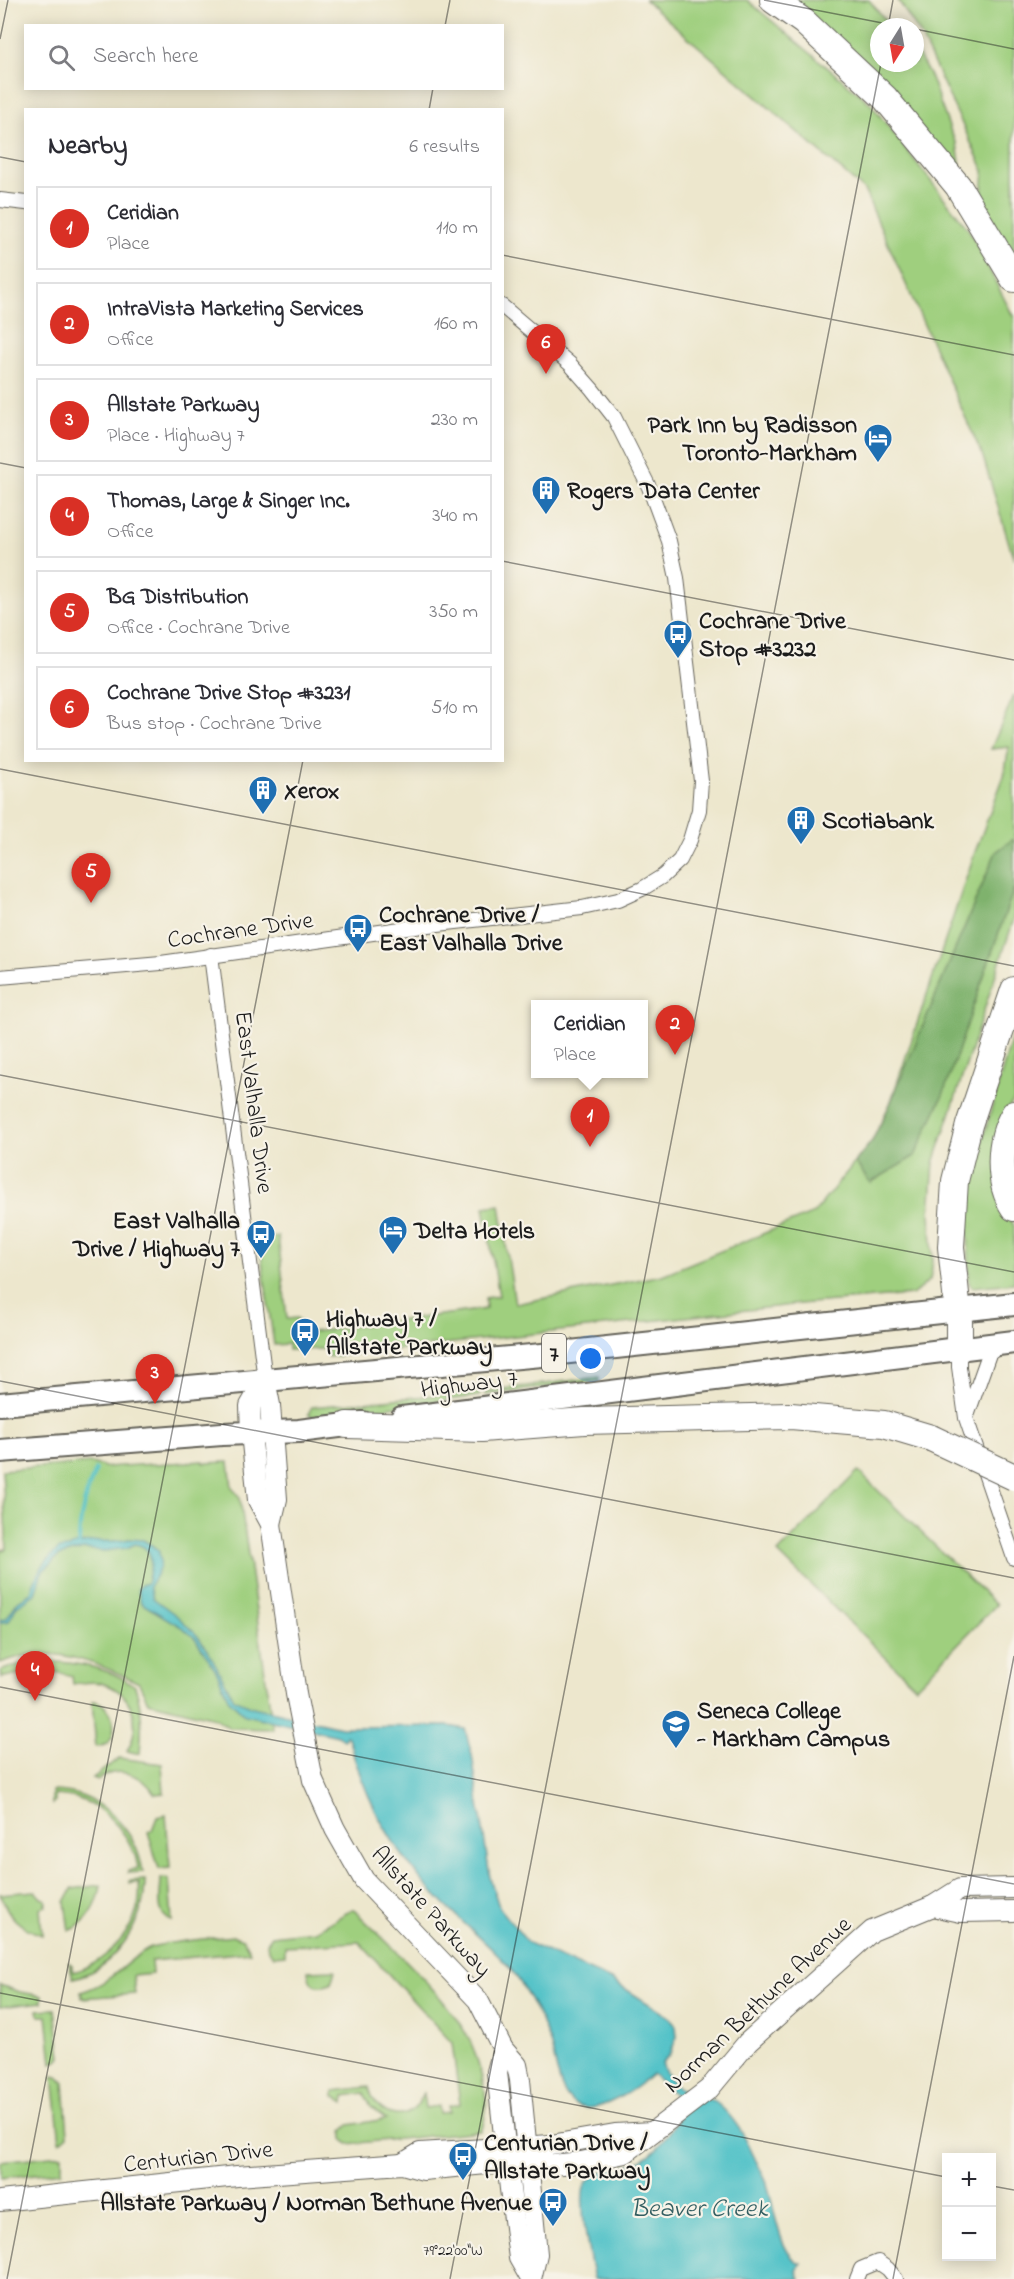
<!DOCTYPE html>
<meta charset="utf-8">
<style>
body{margin:0;font-family:"Indie Flower",sans-serif;background:#f2f2f3;color:#2b2b33}
.controls{position:absolute;right:18px;bottom:18px;display:grid;overflow:hidden;border-radius:0px;box-shadow:0 3px 15px #0003}
.controls button{width:54px;height:54px;display:grid;place-items:center;padding:0;border:0;border-bottom:2px solid #e1e1e2;background:#fff;color:#2b2b33;font:30px sans-serif}
.compass{position:absolute;left:870px;top:18px;width:54px;height:54px;border-radius:50%;background:#fff;box-shadow:0 3px 15px #0003;rotate:191deg}
.you{position:absolute;left:591px;top:1359px;width:21px;height:21px;margin:-15px;border:4px solid #fff;border-radius:50%;background:#1a73e8;box-shadow:0 0 0 9px #1a73e833}
.badge{display:grid;place-items:center;width:39px;height:39px;border-radius:50%;background:#d93025;color:#fff;font-size:20px;font-weight:700}
.pin{position:absolute;translate:-50% -50px;filter:drop-shadow(0 2px 3px #0008)}
.pin::after{content:'';position:absolute;top:32px;width:21px;height:18px;background:inherit;clip-path:polygon(0 0,100% 0,50% 100%)}
.popup{position:absolute;left:531px;top:1000px;width:117px;height:78px;box-sizing:border-box;display:grid;place-content:center;border-radius:0px;background:#fff;filter:drop-shadow(0 2px 4px #0005);font-size:20px;white-space:nowrap;color:#7c7c81}
.popup b{font-size:22px;color:#2b2b33}
.popup::after{content:'';position:absolute;left:50%;top:100%;margin-left:-12px;border:12px solid transparent;border-top-color:#fff}
.list{margin:0;padding:0;list-style:none}
h2{display:flex;justify-content:space-between;align-items:center;height:78px;margin:0;padding:0 24px;font-size:26px}
h2 small{font-size:20px;font-weight:400;color:#7c7c81}
.list li{display:grid;grid-template-columns:39px 1fr auto;gap:18px;align-items:center;box-sizing:border-box;height:84px;margin:0 12px 12px;padding:0 12px;border:2px solid #e1e1e2;border-radius:0px}
.list b{display:block;font-size:22px;white-space:nowrap}
.list p{margin:0;font-size:20px;white-space:nowrap;color:#7c7c81}
.list em{font-size:20px;font-style:normal;color:#7c7c81}
.icon{flex:none;width:33px;height:33px;fill:none;stroke:currentColor;stroke-width:2;stroke-linecap:round;stroke-linejoin:round}
.map{position:relative;flex:none;width:1014px;height:2279px;overflow:hidden}
.search{position:absolute;background:#fff;box-shadow:0 3px 15px #0003;left:24px;top:24px;width:480px;height:66px;display:flex;align-items:center;gap:15px;box-sizing:border-box;padding:0 21px;border-radius:0px;color:#7c7c81;font-size:22px}
.panel{position:absolute;background:#fff;box-shadow:0 3px 15px #0003;left:24px;top:108px;width:480px;height:654px;border-radius:0px}
.map>svg:first-child{display:block}
.green{fill:#9fcf7e;stroke:#5e764d;stroke-width:1.5}
.forest{fill:#7fb26d;stroke:#4e6744;stroke-width:1.5}
.water{fill:#53c2c8;stroke:#386f72;stroke-width:1.5}
.lines{fill:none;stroke-linecap:round;stroke-linejoin:round}
.stream{stroke:#53c2c8;stroke-width:4}
.street-casing{stroke:#65635a;stroke-width:16}
.secondary-casing{stroke:#65635a;stroke-width:22}
.primary-casing{stroke:#65635a;stroke-width:26}
.highway-casing{stroke:#65635a;stroke-width:28}
.street{stroke:#fff;stroke-width:14}
.secondary{stroke:#fff;stroke-width:20}
.primary{stroke:#fff;stroke-width:22}
.highway{stroke:#fff;stroke-width:26}
.highway-bridge-casing{stroke:#65635a;stroke-width:28;stroke-linecap:butt}
.highway-bridge{stroke:#fff;stroke-width:26}
.ticks{fill:none;stroke:#1c1c1c;stroke-width:1.5;stroke-opacity:0.45}
.labels{text-anchor:middle;stroke-width:4.5;stroke-linejoin:round;paint-order:stroke}
.shield{fill:#f7f3e8;stroke:#5e5c59;stroke-width:1.5}
.shield-label{font-size:22px;font-weight:bold;fill:#1c1c1c}
.poi-label{font-size:24px;font-weight:bold;fill:#1c1c1c;stroke:#f7f3e8;text-anchor:start}
.street-label{font-size:24px;fill:#1c1c1c;stroke:#f7f3e8}
.water-label{font-size:26px;font-style:italic;fill:#325e61;stroke:#f7f3e8}
.ticks-label{font-size:15px;text-anchor:middle;fill:#1c1c1c;stroke:#f7f3e8;stroke-width:4.5;stroke-linejoin:round;paint-order:stroke}
</style>
<div class="map">
<svg width="1014" height="2279" viewBox="0 0 1014 2279">
<rect width="100%" height="100%" fill="#f7f3e8"/>
<filter id="ink" filterUnits="userSpaceOnUse"><feTurbulence type="fractalNoise" baseFrequency=".0167" numOctaves="2"/><feDisplacementMap in="SourceGraphic" scale="12" xChannelSelector="R" yChannelSelector="G"/><feConvolveMatrix kernelMatrix="1 2 1 2 8 2 1 2 1" color-interpolation-filters="sRGB"/></filter>
<filter id="wash" filterUnits="userSpaceOnUse"><feTurbulence type="fractalNoise" baseFrequency=".008" numOctaves="4" result="noise"/><feDisplacementMap in="SourceGraphic" scale="24" xChannelSelector="R" yChannelSelector="G"/><feGaussianBlur stdDeviation="1.35" result="paint"/><feColorMatrix in="noise" values="0 0 0 0 0 0 0 0 0 0 0 0 0 0 0 0 0 1.4 0 .05"/><feComposite in="paint" operator="in"/></filter>
<g filter="url(#wash)">
<rect width="100%" height="100%" fill="#ede7cd"/>
<!-- green -->
<g class="green">
<polygon points="645,0 747,0 870,103 969,230 1014,318 1014,560 983,457 864,190"/>
<polygon points="790,0 869,0 891,27 879,27 879,63 915,63 915,49 931,78 951,132 957,144 960,162 959,173"/>
<polygon points="898,0 1014,0 1014,261 981,204 984,171 920,34"/>
<polygon points="1014,695 1014,919 934,1163 930,1213 933,1260 930,1280 912,1295 810,1303 328,1357 327,1349 288,1350 288,1344 274,1345 259,1241 278,1236 287,1319 297,1318 303,1326 305,1333 486,1309 485,1298 499,1296 484,1207 500,1205 515,1304 662,1275 814,1213 872,1141 890,1104 975,852 1004,776 1009,747 991,749"/>
<polygon points="1014,1030 1014,1100 1008,1109 1002,1204 1014,1226 1014,1283 972,1287 969,1283 968,1219 974,1170"/>
<polygon points="599,1377 599,1381 486,1395 484,1393 486,1391"/>
<polygon points="478,1391 480,1395 479,1396 313,1417 308,1414 312,1407"/>
<path d="M204,1461V1463L229,1462L232,1487L240,1498L273,1729L230,1728L215,1718L148,1702L139,1683C107,1667 64,1649 27,1655C18,1657 9,1660 0,1663V1550L7,1549L2,1470L92,1463L105,1467Z"/>
<polygon points="858,1471 996,1605 916,1687 778,1553"/>
<path d="M29,1661C65,1661 105,1664 135,1686C143,1710 142,1729 140,1754L127,1751C142,1724 134,1692 101,1683C92,1681 82,1683 73,1684L72,1676C47,1668 26,1672 1,1678L0,1671Z"/>
<path d="M92,1701C117,1702 123,1746 96,1747Z"/>
<path d="M119,1758L162,1764L164,1793L155,1794C143,1775 118,1764 98,1780L93,1778Z"/>
<path d="M52,1791C99,1791 136,1828 143,1872L128,1873V1871L138,1868C134,1839 107,1808 79,1799C71,1796 63,1796 55,1795V1802L52,1804Z"/>
<polygon points="166,1815 170,1868 159,1869 148,1832 152,1830 157,1817"/>
<path d="M161,1878L169,1879L172,1921C154,1914 161,1894 161,1878Z"/>
<path d="M145,1880C145,1921 116,1969 73,1978L69,1963L72,1965L74,1972C110,1961 144,1923 139,1883H129V1881Z"/>
<path d="M101,1885C99,1904 88,1924 69,1931L65,1902L72,1889Z"/>
<path d="M35,1891L41,1898L46,1900L47,1903H45L46,1906L40,1908L42,1935C21,1928 7,1917 1,1894Z"/>
<path d="M353,1909C391,1947 448,1996 471,2043C476,2054 479,2066 482,2078C487,2096 489,2114 480,2131L348,2144L343,2139V2131L349,2125L386,2119L371,2107L364,2093L345,2096L344,2103L334,2096V2091L369,2087C376,2120 414,2127 423,2092L425,2108L438,2106L439,2113L449,2112L448,2106L460,2104L452,2043L359,1942L285,1946V1955L274,1956L268,1950L267,1943L272,1936L316,1931Z"/>
<path d="M234,1936L243,1939L250,1952L151,1961L152,1974L133,1976L135,1994L82,1998L81,1992C112,1983 121,1965 147,1949C159,1942 216,1938 234,1936Z"/>
<path d="M335,1970L331,1984C316,1989 309,1986 308,1971Z"/>
<polygon points="0,1985 20,1992 42,1996 42,2002 0,2007"/>
<polygon points="55,2009 61,2056 58,2061 52,2063 47,2016 39,2016 38,2010"/>
<polygon points="53,2076 58,2077 64,2083 68,2135 60,2142"/>
<polygon points="62,2155 62,2171 0,2178 0,2161"/>
</g>
<!-- forest -->
<polygon class="forest" points="1012,840 1014,840 1014,888 943,1095 915,1156 870,1183 855,1162 872,1141 890,1104 996,852"/>
<!-- water -->
<path class="water" d="M128,1539L143,1540L158,1549C164,1569 158,1570 149,1587L153,1598L177,1616L197,1635L210,1654L234,1699L253,1707L341,1727L449,1726L465,1729L472,1755L490,1878L499,1907L528,1943L613,1981L668,2016L676,2026L677,2037L670,2054L662,2063C666,2079 680,2091 696,2097C702,2098 708,2098 714,2101C729,2112 742,2131 750,2148C755,2159 761,2170 766,2181C774,2202 778,2256 801,2263L797,2271L800,2279H594C590,2260 579,2205 584,2188C590,2168 624,2169 640,2161C661,2150 672,2129 684,2109L680,2099L652,2074C637,2088 597,2117 576,2105C557,2094 557,2062 550,2043C544,2025 531,1999 520,1982C503,1955 464,1925 441,1901C393,1853 366,1802 348,1737L346,1736L344,1740L338,1736L245,1715L229,1700L216,1670L195,1638L183,1628L141,1603L138,1589L141,1585L147,1583C151,1567 157,1548 135,1544L127,1548L105,1551L84,1549L59,1556L42,1572L35,1594L17,1606L9,1621L0,1623V1620L6,1619L18,1601L31,1593C35,1574 44,1561 59,1549L69,1548L79,1542L81,1544C97,1538 112,1544 128,1539Z"/>
<g class="lines">
<!-- stream -->
<path class="stream" d="M79,1542C79,1518 86,1491 96,1470"/>
</g>
</g>
<g filter="url(#ink)">
<g class="lines">
<!-- street casing -->
<g class="street-casing">
<g id="street">
<polyline points="0,200 26,203"/>
<polyline points="211,955 265,1380"/>
<polyline points="0,977 161,963 429,925 582,908 618,900 642,889 663,876 680,860 690,840 699,810 701,781 677,578 669,541 649,487 614,417 592,389 570,364 502,306"/>
<polyline points="959,1349 959,1367 966,1418 1014,1558"/>
<polyline points="968,1413 989,1354 1000,1345"/>
<polyline points="857,2279 861,2269 878,2262 888,2269 896,2279"/>
</g>
</g>
<!-- secondary casing -->
<g class="secondary-casing">
<g id="secondary">
<polyline points="265,1380 250,1406 251,1433 258,1500 271,1524 296,1694 313,1780 335,1829 364,1880 478,2000 503,2049 517,2065 520,2080 537,2254 531,2279"/>
<polyline points="265,1380 270,1405 277,1499 271,1524"/>
<polyline points="933,1906 961,1912 1014,1911"/>
<polyline points="503,2049 497,2072 510,2189 519,2258 531,2279"/>
<polyline points="402,2164 420,2153 551,2145 615,2134 652,2132"/>
<polyline points="0,2201 237,2176 402,2164 423,2170 486,2164 553,2165 581,2162 625,2153 709,2089 748,2042 872,1931 933,1906 960,1889 1014,1888"/>
</g>
</g>
<!-- primary casing -->
<g class="primary-casing">
<g id="primary">
<polyline points="0,1404 542,1355 1014,1304"/>
<polyline points="402,1418 1014,1342"/>
<polyline points="0,1451 222,1434 299,1431 363,1423"/>
</g>
</g>
<!-- highway casing -->
<g class="highway-casing">
<g id="highway">
<polyline points="773,0 804,22 885,98 958,186 1014,279"/>
<path d="M1014,1114C998,1140 997,1183 1014,1208"/>
<polyline points="959,1349 959,1322 951,1247 955,1181 969,1125 1014,990"/>
<polyline points="347,1425 482,1429 584,1421 791,1416 884,1424 931,1438"/>
</g>
</g>
<!-- street -->
<use href="#street" class="street"/>
<!-- secondary -->
<use href="#secondary" class="secondary"/>
<!-- primary -->
<use href="#primary" class="primary"/>
<!-- highway -->
<use href="#highway" class="highway"/>
<!-- highway-bridge casing -->
<g class="highway-bridge-casing">
<polyline id="highway-bridge" points="931,1438 1014,1477"/>
</g>
<!-- highway-bridge -->
<use href="#highway-bridge" class="highway-bridge"/>
</g>
</g>
<!-- ticks -->
<path class="ticks" d="M764,0L903,27M445,26L450,0M888,27L893,0M915,29L1014,49M0,39L8,0M429,110L433,88M0,157L26,162M502,255L1014,355M0,463L26,468M502,561L1014,660M0,769L1014,966M0,1075L1014,1272M0,1381L1014,1578M0,1687L1014,1884M0,1993L946,2177M992,2186L1014,2190M7,2279L303,760M450,2279L881,63M893,2279L1014,1656"/>
<!-- icons -->
<defs>
<g id="hotel-pin" transform="scale(1.5)"><path d="M0 17L-7.5 6A9.5 9.5 0 1 1 7.5 6Z" fill="#1f6fb2" stroke="#f7f3e8"/><path d="M-6-4.5h1.5V1H6V5H4.5V3h-9V5H-6ZM-4 0a1.8 1.8 0 1 1 3.6 0ZM.5 0V-2.5h3Q6-2.5 6 0Z" fill="#fff"/></g>
<g id="building-pin" transform="scale(1.5)"><path d="M0 17L-7.5 6A9.5 9.5 0 1 1 7.5 6Z" fill="#1f6fb2" stroke="#f7f3e8"/><path d="M-4-6H4V6H1V3H-1V6H-4ZM-2.5-4.3h1.7v1.8h-1.7ZM.8-4.3h1.7v1.8H.8ZM-2.5-1h1.7V.8h-1.7ZM.8-1h1.7V.8H.8Z" fill="#fff"/></g>
<g id="bus-pin" transform="scale(1.5)"><path d="M0 17L-7.5 6A9.5 9.5 0 1 1 7.5 6Z" fill="#1f6fb2" stroke="#f7f3e8"/><path d="M-5-6H5V4H4V6H2V4H-2V6H-4V4H-5ZM-3.5-4V0h7V-4ZM-3.5 1.2v1.5H-2V1.2ZM2 1.2v1.5H3.5V1.2Z" fill="#fff"/></g>
<g id="university-pin" transform="scale(1.5)"><path d="M0 17L-7.5 6A9.5 9.5 0 1 1 7.5 6Z" fill="#1f6fb2" stroke="#f7f3e8"/><path d="M0-5L7-2L0 1L-7-2ZM-4 1L0 2.5L4 1V4Q0 6-4 4Z" fill="#fff"/></g>
</defs>
<g fill-rule="evenodd">
<use href="#hotel-pin" x="878" y="438"/>
<use href="#building-pin" x="546" y="490"/>
<use href="#bus-pin" x="678" y="634"/>
<use href="#building-pin" x="263" y="790"/>
<use href="#building-pin" x="801" y="820"/>
<use href="#bus-pin" x="358" y="928"/>
<use href="#hotel-pin" x="393" y="1230"/>
<use href="#bus-pin" x="261" y="1234"/>
<use href="#bus-pin" x="305" y="1332"/>
<use href="#university-pin" x="676" y="1724"/>
<use href="#bus-pin" x="463" y="2156"/>
<use href="#bus-pin" x="553" y="2202"/>
</g>
<g class="labels">
<!-- shield labels -->
<rect class="shield" x="542" y="1334" width="24" height="38" rx="4.5"/>
<g class="shield-label">
<text x="554" y="1361">7</text>
</g>
<!-- poi labels -->
<g class="poi-label">
<text x="857" y="432" text-anchor="end">Park Inn by Radisson<tspan x="857" dy="28">Toronto-Markham</tspan></text>
<text x="567" y="498">Rogers Data Center</text>
<text x="699" y="628">Cochrane Drive<tspan x="699" dy="28">Stop #3232</tspan></text>
<text x="284" y="798">Xerox</text>
<text x="822" y="828">Scotiabank</text>
<text x="379" y="922">Cochrane Drive /<tspan x="379" dy="28">East Valhalla Drive</tspan></text>
<text x="240" y="1228" text-anchor="end">East Valhalla<tspan x="240" dy="28">Drive / Highway 7</tspan></text>
<text x="414" y="1238">Delta Hotels</text>
<text x="326" y="1326">Highway 7 /<tspan x="326" dy="28">Allstate Parkway</tspan></text>
<text x="697" y="1718">Seneca College<tspan x="697" dy="28">- Markham Campus</tspan></text>
<text x="484" y="2150">Centurian Drive /<tspan x="484" dy="28">Allstate Parkway</tspan></text>
<text x="532" y="2210" text-anchor="end">Allstate Parkway / Norman Bethune Avenue</text>
</g>
<!-- street labels -->
<g class="street-label">
<text transform="translate(240 929) rotate(-8)" y="8">Cochrane Drive</text>
<text transform="translate(255 1102) rotate(83)" y="8">East Valhalla Drive</text>
<text transform="translate(469 1383) rotate(-7)" y="8">Highway 7</text>
<text transform="translate(432 1911) rotate(48)" y="8">Allstate Parkway</text>
<text transform="translate(757 2004) rotate(-43)" y="8">Norman Bethune Avenue</text>
<text transform="translate(198 2156) rotate(-6)" y="8">Centurian Drive</text>
</g>
<!-- water labels -->
<g class="water-label">
<text x="699" y="2216">Beaver Creek</text>
</g>
</g>
<g class="ticks-label">
<text x="453" y="2255">79°22'00"W</text>
</g>
</svg>
<div class="controls">
<button>+</button>
<button>−</button>
</div>
<svg class="compass" viewBox="-18 -18 36 36"><path d="M0-13l5 13h-10z" fill="#e53935"/><path d="M0 13l5-13h-10z" fill="#7c7c81"/></svg>
<div class="you"></div>
<div class="pin badge" style="left:590px;top:1147px">1</div>
<div class="popup"><b>Ceridian</b>Place</div>
<div class="pin badge" style="left:675px;top:1055px">2</div>
<div class="pin badge" style="left:155px;top:1404px">3</div>
<div class="pin badge" style="left:35px;top:1701px">4</div>
<div class="pin badge" style="left:91px;top:903px">5</div>
<div class="pin badge" style="left:546px;top:374px">6</div>
<div class="search"><svg class="icon" aria-label="search" viewBox="0 0 24 24"><circle cx="10" cy="10" r="6"/><path d="M15 15l6 6"/></svg>Search here</div>
<section class="panel">
<h2>Nearby<small>6 results</small></h2>
<ul class="list">
<li><span class="badge">1</span><div><b>Ceridian</b><p>Place</p></div><em>110 m</em></li>
<li><span class="badge">2</span><div><b>IntraVista Marketing Services</b><p>Office</p></div><em>160 m</em></li>
<li><span class="badge">3</span><div><b>Allstate Parkway</b><p>Place · Highway 7</p></div><em>230 m</em></li>
<li><span class="badge">4</span><div><b>Thomas, Large &amp; Singer Inc.</b><p>Office</p></div><em>340 m</em></li>
<li><span class="badge">5</span><div><b>BG Distribution</b><p>Office · Cochrane Drive</p></div><em>350 m</em></li>
<li><span class="badge">6</span><div><b>Cochrane Drive Stop #3231</b><p>Bus stop · Cochrane Drive</p></div><em>510 m</em></li>
</ul>
</section>
</div>
